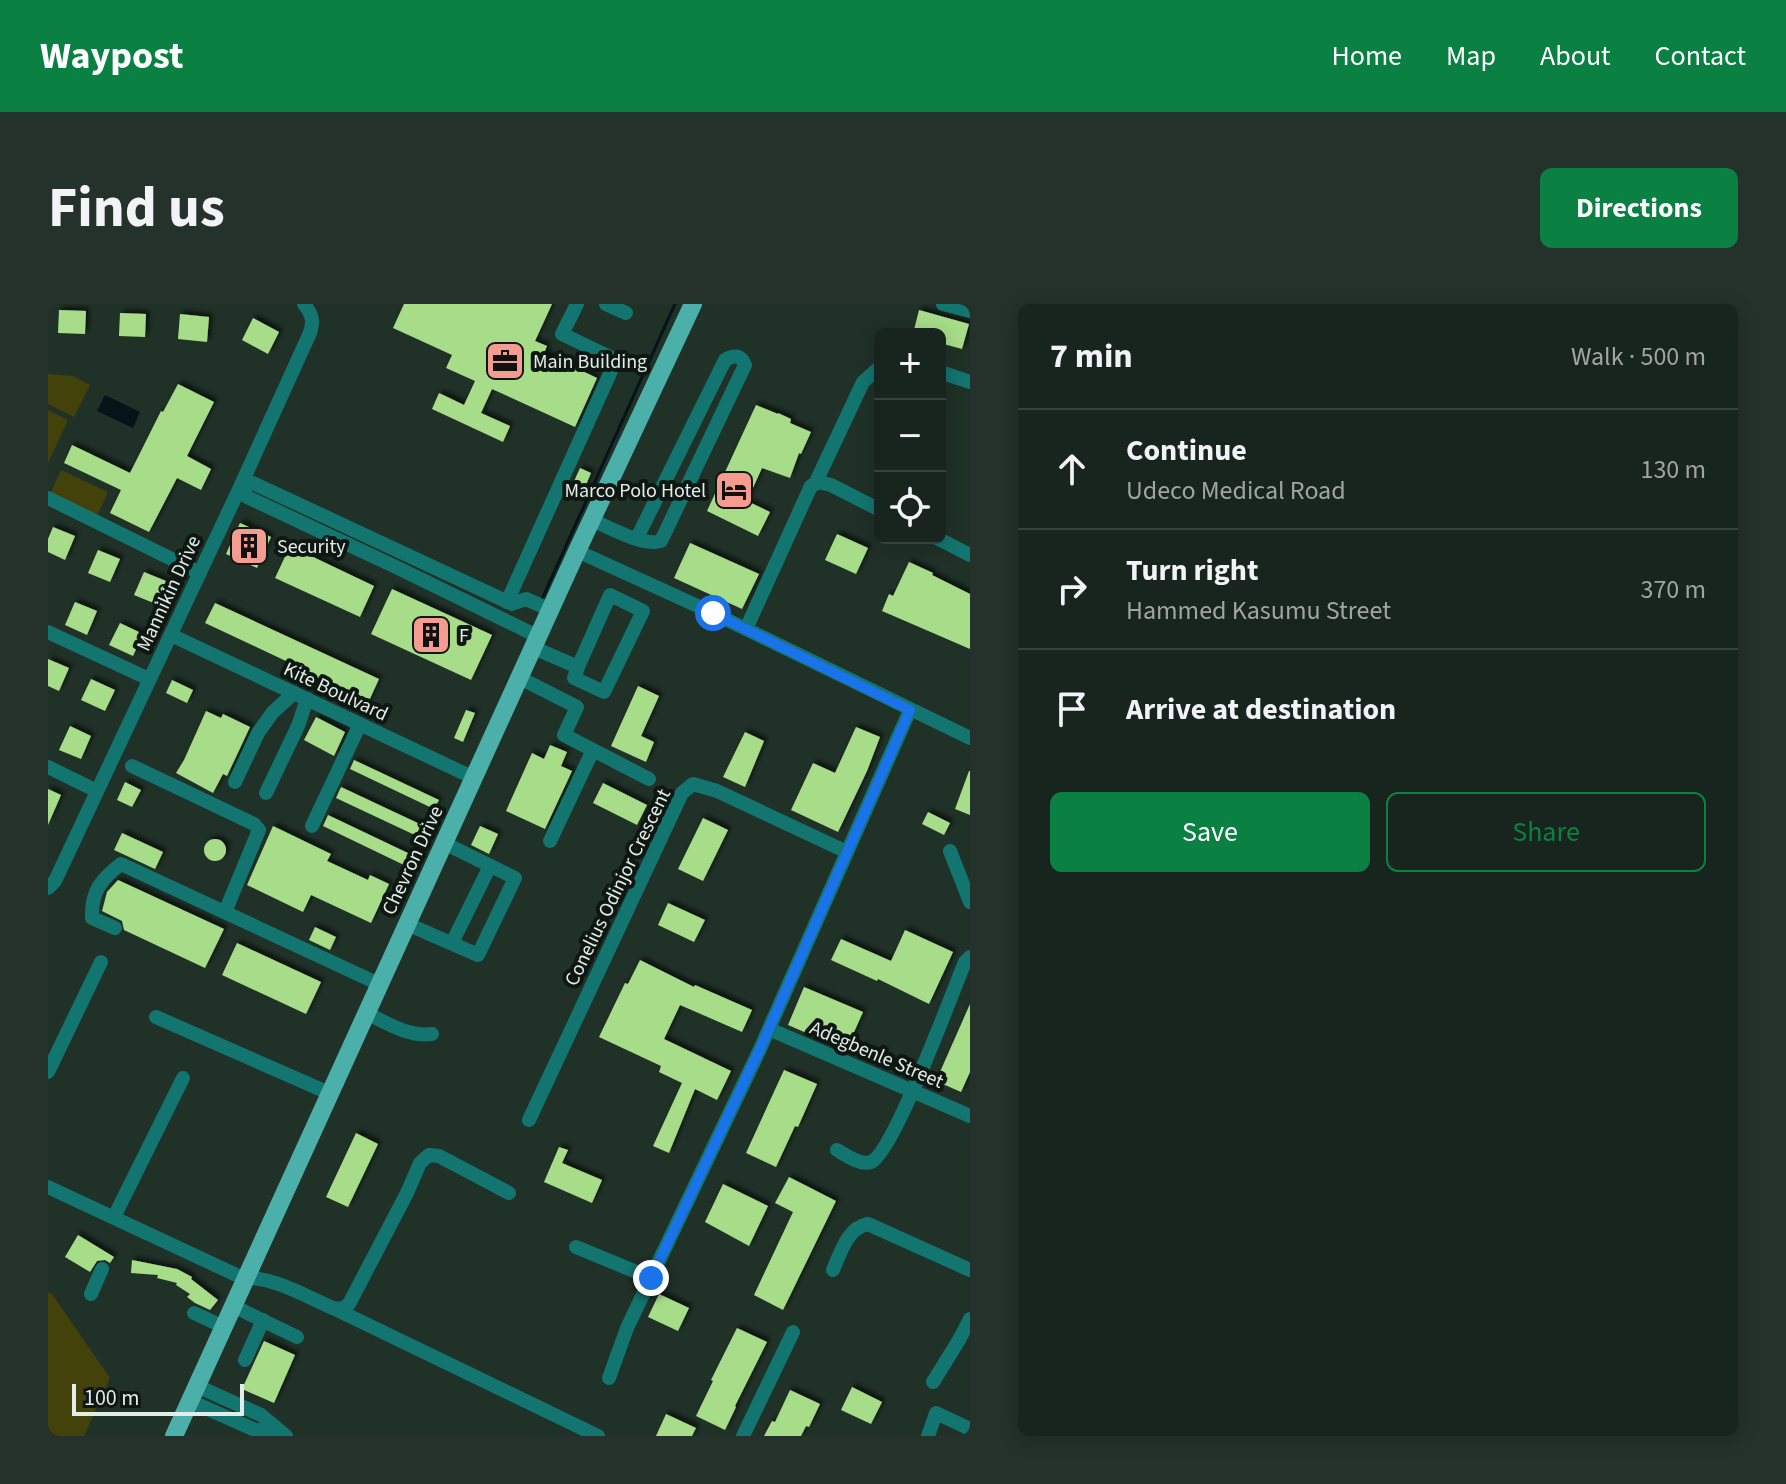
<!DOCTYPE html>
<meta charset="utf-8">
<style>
body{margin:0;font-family:"Source Sans 3",sans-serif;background:#25312b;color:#f1f3f6}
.controls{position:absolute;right:24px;top:24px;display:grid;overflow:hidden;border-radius:12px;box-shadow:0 4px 20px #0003}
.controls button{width:72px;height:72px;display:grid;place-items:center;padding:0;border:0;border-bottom:2px solid #36423c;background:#18251e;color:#f1f3f6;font:40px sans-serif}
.scale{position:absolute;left:24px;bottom:20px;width:172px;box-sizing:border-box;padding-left:8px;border:4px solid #e2ede7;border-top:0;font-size:22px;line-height:28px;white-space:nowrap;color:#e2ede7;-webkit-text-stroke:6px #0f1713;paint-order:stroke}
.stop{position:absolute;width:24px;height:24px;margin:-18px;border:6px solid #1a73e8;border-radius:50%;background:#fff}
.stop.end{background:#1a73e8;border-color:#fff;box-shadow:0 2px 8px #0008}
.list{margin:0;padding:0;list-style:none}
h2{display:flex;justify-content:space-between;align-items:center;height:104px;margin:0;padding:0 32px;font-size:34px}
h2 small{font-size:26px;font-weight:400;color:#9fa5a4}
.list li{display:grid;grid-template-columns:52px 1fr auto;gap:24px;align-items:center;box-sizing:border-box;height:120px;padding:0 32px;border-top:2px solid #36423c}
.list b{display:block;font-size:30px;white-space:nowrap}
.list p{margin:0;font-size:26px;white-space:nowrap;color:#9fa5a4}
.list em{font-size:26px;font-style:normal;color:#9fa5a4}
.actions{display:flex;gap:16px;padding:24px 32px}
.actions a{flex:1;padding:18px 0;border:2px solid #0b8043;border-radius:12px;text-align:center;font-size:28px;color:#0b8043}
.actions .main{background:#0b8043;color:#fff}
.icon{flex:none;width:44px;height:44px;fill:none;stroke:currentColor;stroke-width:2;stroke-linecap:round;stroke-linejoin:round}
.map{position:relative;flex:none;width:922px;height:1132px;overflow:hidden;border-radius:12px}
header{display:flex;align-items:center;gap:48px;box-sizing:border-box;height:112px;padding:0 40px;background:#0b8043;color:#fff}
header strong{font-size:38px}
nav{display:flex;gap:44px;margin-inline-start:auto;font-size:28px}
.intro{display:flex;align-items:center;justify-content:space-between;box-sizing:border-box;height:192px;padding:0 48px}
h1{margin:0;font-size:56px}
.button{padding:20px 36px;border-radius:12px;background:#0b8043;color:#fff;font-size:28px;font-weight:700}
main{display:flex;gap:48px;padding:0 48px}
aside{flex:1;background:#18251e;border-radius:12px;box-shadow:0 4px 20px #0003}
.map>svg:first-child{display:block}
.green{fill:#43420a}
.water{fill:#041418}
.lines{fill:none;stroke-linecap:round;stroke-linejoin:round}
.stream{stroke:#041418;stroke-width:3}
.building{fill:#a7dd89;filter:url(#shadow)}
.minor{stroke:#13756f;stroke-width:14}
.major{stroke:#4bb0a9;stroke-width:18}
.route{stroke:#1a73e8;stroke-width:10}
.labels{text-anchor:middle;stroke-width:8;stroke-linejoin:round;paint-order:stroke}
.poi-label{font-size:20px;fill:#e2ede7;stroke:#0f1713;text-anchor:start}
.street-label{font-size:20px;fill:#e2ede7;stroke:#0f1713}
</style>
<header>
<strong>Waypost</strong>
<nav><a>Home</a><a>Map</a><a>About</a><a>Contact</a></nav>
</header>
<div class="intro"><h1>Find us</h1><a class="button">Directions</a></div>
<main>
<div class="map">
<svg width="922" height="1132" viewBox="0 0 922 1132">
<defs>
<filter id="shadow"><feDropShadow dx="3.5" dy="-3.5" stdDeviation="2" flood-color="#0009"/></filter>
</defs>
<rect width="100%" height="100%" fill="#203128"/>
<!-- green -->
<g class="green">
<polygon points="0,70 25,72 42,81 26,113 0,100"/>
<polygon points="0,106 20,116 0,159"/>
<polygon points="13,166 60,188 49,212 2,190"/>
<polygon points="0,988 4,990 62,1074 36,1132 0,1132"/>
</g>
<!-- water -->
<polygon class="water" points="57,91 92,108 85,124 49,107"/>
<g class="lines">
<!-- stream -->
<polyline class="stream" points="494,295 627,0"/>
</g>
<!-- building -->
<g class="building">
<polygon points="356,0 504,0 487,37 499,42 496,49 549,74 527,123 444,85 433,109 462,122 455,138 384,105 391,89 416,101 427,77 398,64 404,51 345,24"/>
<polygon points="11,6 38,7 37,30 10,29"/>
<polygon points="871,6 921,20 914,45 892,39 892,30 865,30"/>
<polygon points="72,9 98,10 97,33 71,32"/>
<polygon points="132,10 161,13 159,38 130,35"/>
<polygon points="205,14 231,28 220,50 194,36"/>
<polygon points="130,80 166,98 139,152 163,165 153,186 129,174 101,228 62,209 73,186 16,159 24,141 82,169 113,107 115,108"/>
<polygon points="708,101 730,110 730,109 743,115 742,119 763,128 753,150 751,149 742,174 714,164 699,197 722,208 710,232 659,207"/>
<polygon points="532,164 543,169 534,190 523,184"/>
<polygon points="192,219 223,233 209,264 178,250"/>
<polygon points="5,223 27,232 17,256 0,248 0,235"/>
<polygon points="789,230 820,244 808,270 777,256"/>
<polygon points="642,239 711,270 694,305 626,274"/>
<polygon points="242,242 326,282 312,313 227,274"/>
<polygon points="50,246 72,255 62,278 40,269"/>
<polygon points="861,258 885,269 884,271 922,290 922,345 834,307 841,290 845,292"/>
<polygon points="96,268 118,277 108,300 86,291"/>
<polygon points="344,285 444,331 423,376 323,330"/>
<polygon points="27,298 49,307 39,331 17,321"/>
<polygon points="167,299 331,375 315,410 251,379 257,366 157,319"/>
<polygon points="72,319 95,330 85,352 61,341"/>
<polygon points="0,355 21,364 11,387 0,382"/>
<polygon points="43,375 67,386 57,407 33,396"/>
<polygon points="124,376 145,386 139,399 118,389"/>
<polygon points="590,382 611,392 593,432 606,438 598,458 563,442"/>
<polygon points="418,406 427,409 415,438 406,434"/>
<polygon points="158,407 173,414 175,410 202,423 179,472 175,470 165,489 128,469 136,456"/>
<polygon points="268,413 297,428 286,452 256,436"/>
<polygon points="22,422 43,432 33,455 11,446"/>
<polygon points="808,423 832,433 819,467 790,528 743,506 765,459 787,469"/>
<polygon points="697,428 716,437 697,483 675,473"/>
<polygon points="502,441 519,448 513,462 524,467 497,525 458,507 484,449 496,455"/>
<polygon points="306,456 391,496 386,505 302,465"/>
<polygon points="921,467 922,467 922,511 907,505"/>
<polygon points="77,478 93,486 84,503 69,496"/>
<polygon points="555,479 599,501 589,521 545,499"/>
<polygon points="293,483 376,522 371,533 288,494"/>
<polygon points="0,485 13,491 0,521"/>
<polygon points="880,508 902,519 896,531 874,520"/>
<polygon points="280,511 364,551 358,562 275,522"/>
<polygon points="655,514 680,526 655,577 630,565"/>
<polygon points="225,522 283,550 279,557 320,576 322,571 341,580 323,619 263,591 255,608 199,581"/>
<polygon points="432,522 450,530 441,550 423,541"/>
<polygon points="74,529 115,548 107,565 66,546"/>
<circle cx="167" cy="546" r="11"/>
<polygon points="70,576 176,625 157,664 76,626 74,617 54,607 59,588"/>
<polygon points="620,599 657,616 646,638 610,621"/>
<polygon points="267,623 288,633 282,646 261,636"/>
<polygon points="857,626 905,648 881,700 830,675 829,677 783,656 793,635 843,657"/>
<polygon points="189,639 273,678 258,710 174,671"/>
<polygon points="592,656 646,683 647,681 704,706 694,728 632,701 616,735 683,767 669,796 647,785 621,849 605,842 634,779 611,768 613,762 551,733 577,679 580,680"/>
<polygon points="756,683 815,708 798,746 740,721"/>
<polygon points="922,700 922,768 913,788 888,777"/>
<polygon points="736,766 769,780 750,823 747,822 728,863 698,849"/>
<polygon points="308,829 330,840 300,903 278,893"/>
<polygon points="511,843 520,846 514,859 554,876 544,899 496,878"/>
<polygon points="741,873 788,897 735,1006 706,991 745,908 727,899"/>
<polygon points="675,880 720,902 701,942 657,918"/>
<polygon points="30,931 66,953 62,959 57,956 49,957 42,968 17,953"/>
<polygon points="84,956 129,965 144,973 143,975 170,996 162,1006 147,999 139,993 142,990 128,981 129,979 109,974 110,971 83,969"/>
<polygon points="611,990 641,1004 630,1027 600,1013"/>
<polygon points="689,1024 719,1038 687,1102 688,1103 677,1126 648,1112 665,1077 663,1076"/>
<polygon points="216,1037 247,1051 226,1099 194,1085"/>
<polygon points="804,1083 834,1098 823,1120 793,1106"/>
<polygon points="742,1086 772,1100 761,1123 758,1122 753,1132 716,1132 724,1117 727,1118"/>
<polygon points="618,1110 648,1124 644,1132 608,1132"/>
</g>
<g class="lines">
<!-- minor -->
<g class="minor">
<polyline points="558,0 578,9"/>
<polyline points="895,0 922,7"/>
<polyline points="892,68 922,78"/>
<polyline points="767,180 815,78 832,63"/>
<polyline points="0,194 152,269"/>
<path d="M544,216C560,223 596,243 613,237L697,61C693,50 685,51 677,56L589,234"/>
<polyline points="889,234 922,251"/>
<polyline points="529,247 665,309 922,434"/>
<polyline points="459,298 568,56 514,30 529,0"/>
<polyline points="698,325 763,182 771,178 783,181 832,206"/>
<polyline points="0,328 101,375"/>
<polyline points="123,331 426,474"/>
<polyline points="491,333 348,263 199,193 193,181 205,179 464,300 478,295 503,306"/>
<polyline points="486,344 530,363 562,291 595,307 556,388 526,374 530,363"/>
<polyline points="472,374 529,403 516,431 601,475"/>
<polyline points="84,462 206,520 211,526 177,608"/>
<polyline points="0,463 49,487"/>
<polyline points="187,478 210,429 225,408 246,389"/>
<polyline points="218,489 250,422 259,395"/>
<polyline points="264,522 312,420"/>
<polyline points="502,537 545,446"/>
<polyline points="902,547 922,598"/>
<path d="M0,584L7,577L193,181L261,31C266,19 265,11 256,0"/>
<polyline points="359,620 430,651 467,574 396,539"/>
<path d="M67,624L44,614C43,588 53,575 73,560L331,680"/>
<polyline points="404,639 442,562"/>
<path d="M318,709C339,719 360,733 384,730"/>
<polyline points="108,713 281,789"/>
<polyline points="721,725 922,812"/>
<polyline points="0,768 53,658"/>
<polyline points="481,816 634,489 645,480 669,487 799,548"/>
<path d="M789,846C798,851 813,862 823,858C846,848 904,689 917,658L922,653"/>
<path d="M0,883L197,975C220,970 263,995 285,1004L294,1005L301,1000L359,889L372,859L381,851L391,852L461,889"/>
<polyline points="66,913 135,774"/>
<polyline points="528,943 603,974"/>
<path d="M785,966C793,948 799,924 820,920L922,966"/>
<polyline points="43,990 54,965"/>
<polyline points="185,1002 249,1033"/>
<polyline points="285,1004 550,1132"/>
<polyline points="146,1009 176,1023"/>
<polyline points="197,1056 215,1016"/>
<polyline points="561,1074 579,1024 712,745 862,406"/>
<polyline points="885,1078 911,1036 922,1015"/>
<polyline points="149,1082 213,1111 238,1132"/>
<polyline points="142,1097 205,1125 235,1131"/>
<polyline points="695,1132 745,1028"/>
<polyline points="880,1132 888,1109 922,1125"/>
</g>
<!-- major -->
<polyline class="major" points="126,1132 529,247 645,0"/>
</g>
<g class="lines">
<!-- route -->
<polyline class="route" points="603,974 712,745 862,406 665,309"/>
</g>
<!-- icons -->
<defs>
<g id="office-square" transform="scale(2)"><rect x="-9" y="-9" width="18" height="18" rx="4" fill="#f59c90" stroke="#0f1713"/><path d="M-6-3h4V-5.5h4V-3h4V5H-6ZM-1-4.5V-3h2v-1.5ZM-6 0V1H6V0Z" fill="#111"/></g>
<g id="hotel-square" transform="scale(2)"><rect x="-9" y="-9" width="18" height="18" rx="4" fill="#f59c90" stroke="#0f1713"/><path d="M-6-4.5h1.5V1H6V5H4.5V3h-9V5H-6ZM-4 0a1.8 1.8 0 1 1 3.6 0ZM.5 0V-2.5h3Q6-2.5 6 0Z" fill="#111"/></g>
<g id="building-square" transform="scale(2)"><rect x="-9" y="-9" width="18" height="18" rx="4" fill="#f59c90" stroke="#0f1713"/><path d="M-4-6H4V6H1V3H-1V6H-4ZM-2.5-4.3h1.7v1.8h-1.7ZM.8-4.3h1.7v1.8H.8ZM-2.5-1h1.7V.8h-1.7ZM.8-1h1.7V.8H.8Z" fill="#111"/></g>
</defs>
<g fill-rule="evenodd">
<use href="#office-square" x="457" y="57"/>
<use href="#hotel-square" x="686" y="186"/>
<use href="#building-square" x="201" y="242"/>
<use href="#building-square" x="383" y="331"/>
</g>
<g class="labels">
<!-- poi labels -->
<g class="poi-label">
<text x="485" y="64">Main Building</text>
<text x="658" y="193" text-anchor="end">Marco Polo Hotel</text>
<text x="229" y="249">Security</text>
<text x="411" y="338">F</text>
</g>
<!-- street labels -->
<g class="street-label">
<text transform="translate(120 289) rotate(-65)" y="7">Mannikin Drive</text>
<text transform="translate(288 387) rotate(25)" y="7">Kite Boulvard</text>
<text transform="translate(364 556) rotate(-65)" y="7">Chevron Drive</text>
<text transform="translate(569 583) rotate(-64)" y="7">Conelius Odinjor Crescent</text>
<text transform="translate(829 750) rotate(23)" y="7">Adegbenle Street</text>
</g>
</g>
</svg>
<div class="controls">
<button>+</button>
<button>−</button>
<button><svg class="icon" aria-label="locate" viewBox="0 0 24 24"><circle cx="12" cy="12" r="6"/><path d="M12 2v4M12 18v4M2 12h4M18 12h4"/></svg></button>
</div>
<div class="scale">100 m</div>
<div class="stop" style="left:665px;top:309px"></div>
<div class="stop end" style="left:603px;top:974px"></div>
</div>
<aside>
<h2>7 min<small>Walk · 500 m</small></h2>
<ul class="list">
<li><svg class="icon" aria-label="ahead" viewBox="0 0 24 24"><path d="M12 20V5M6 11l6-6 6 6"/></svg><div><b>Continue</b><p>Udeco Medical Road</p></div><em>130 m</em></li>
<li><svg class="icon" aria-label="right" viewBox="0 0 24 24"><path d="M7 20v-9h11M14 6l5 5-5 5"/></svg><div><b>Turn right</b><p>Hammed Kasumu Street</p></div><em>370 m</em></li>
<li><svg class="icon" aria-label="arrive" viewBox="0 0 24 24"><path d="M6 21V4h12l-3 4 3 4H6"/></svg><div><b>Arrive at destination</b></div></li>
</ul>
<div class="actions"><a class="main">Save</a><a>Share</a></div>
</aside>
</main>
